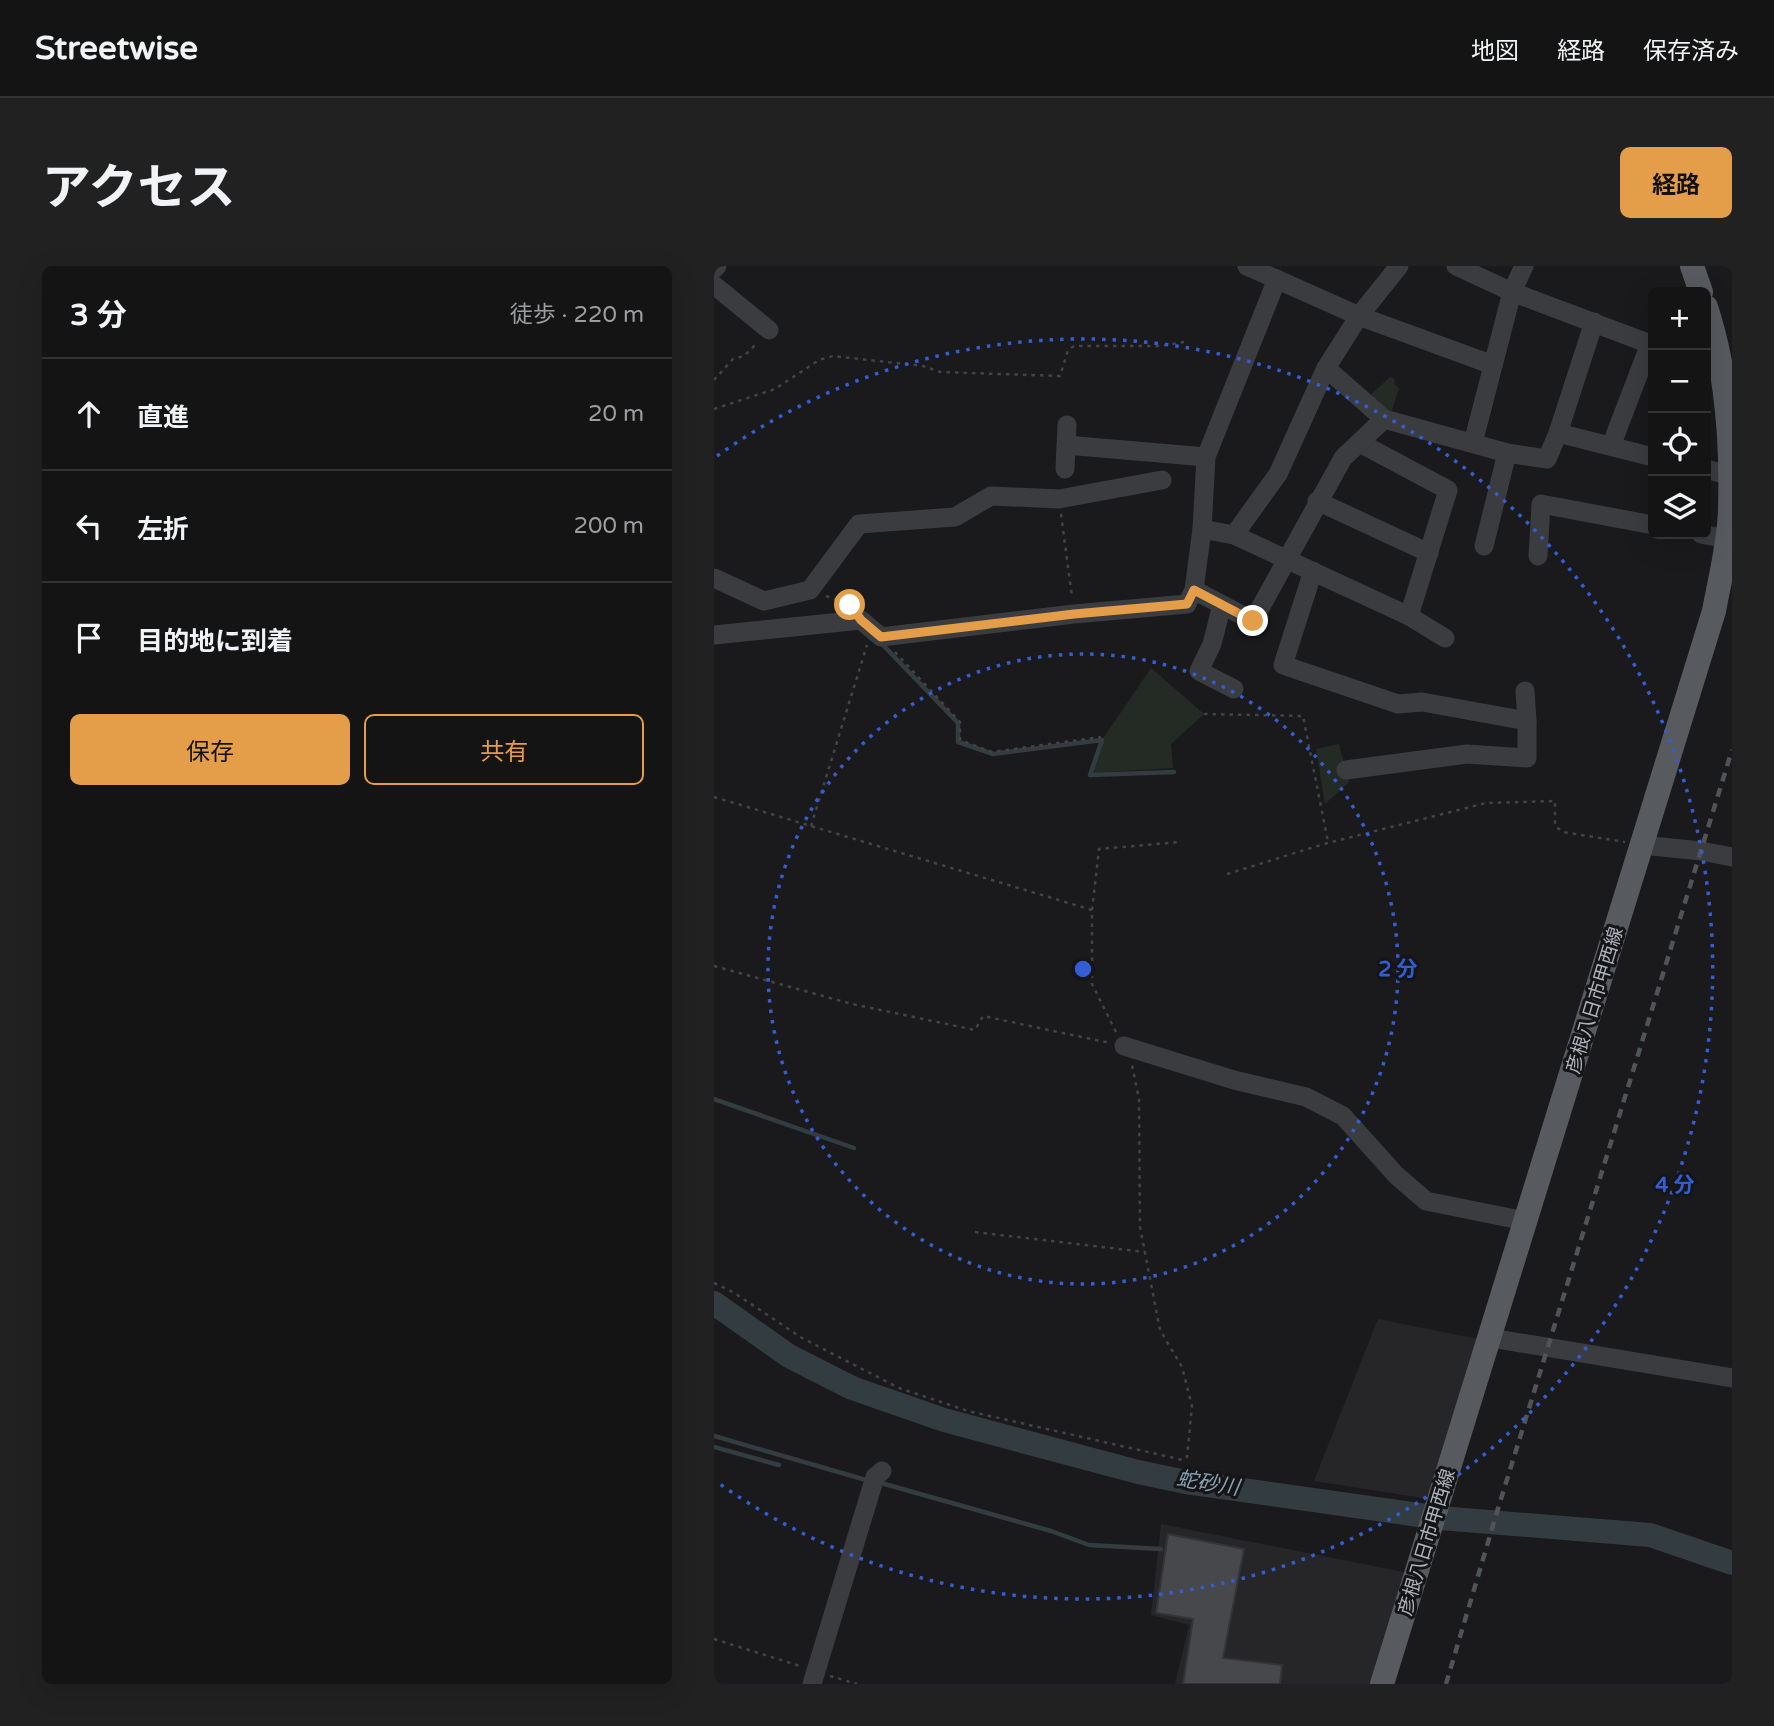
<!DOCTYPE html>
<html lang="ja">
<meta charset="utf-8">
<style>
body{margin:0;font-family:"Varela Round","Noto Sans JP",sans-serif;background:#212122;color:#f1f3f6}
.controls{position:absolute;right:21px;top:21px;display:grid;overflow:hidden;border-radius:10px;box-shadow:0 7px 28px #0002}
.controls button{width:63px;height:63px;display:grid;place-items:center;padding:0;border:0;border-bottom:2px solid #333334;background:#141415;color:#f1f3f6;font:35px sans-serif}
.stop{position:absolute;width:21px;height:21px;margin:-16px;border:5px solid #e49d49;border-radius:50%;background:#fff}
.stop.end{background:#e49d49;border-color:#fff;box-shadow:0 2px 7px #0008}
.list{margin:0;padding:0;list-style:none}
h2{display:flex;justify-content:space-between;align-items:center;height:91px;margin:0;padding:0 28px;font-size:30px}
h2 small{font-size:23px;font-weight:400;color:#9d9ea0}
.list li{display:grid;grid-template-columns:46px 1fr auto;gap:21px;align-items:center;box-sizing:border-box;height:112px;padding:0 28px;border-top:2px solid #333334}
.list b{display:block;font-size:26px;white-space:nowrap}
.list em{font-size:23px;font-style:normal;color:#9d9ea0}
.actions{display:flex;gap:14px;padding:21px 28px}
.actions a{flex:1;padding:16px 0;border:2px solid #e49d49;border-radius:10px;text-align:center;font-size:24px;color:#e49d49}
.actions .main{background:#e49d49;color:#111}
.icon{flex:none;width:38px;height:38px;fill:none;stroke:currentColor;stroke-width:2;stroke-linecap:round;stroke-linejoin:round}
.map{position:relative;flex:none;width:1018px;height:1418px;overflow:hidden;border-radius:10px}
header{display:flex;align-items:center;gap:42px;box-sizing:border-box;height:98px;padding:0 35px;background:#141415;border-bottom:2px solid #333334}
header strong{font-size:33px}
nav{display:flex;gap:38px;margin-inline-start:auto;font-size:24px}
.intro{display:flex;align-items:center;justify-content:space-between;box-sizing:border-box;height:168px;padding:0 42px}
h1{margin:0;font-size:49px}
.button{padding:18px 32px;border-radius:10px;background:#e49d49;color:#111;font-size:24px;font-weight:700}
main{display:flex;gap:42px;padding:0 42px}
aside{flex:1;background:#141415;border-radius:10px;box-shadow:0 7px 28px #0002}
.map>svg:first-child{display:block}
.built{fill:#262629}
.green{fill:#242b24}
.lines{fill:none;stroke-linecap:round;stroke-linejoin:round}
.stream{stroke:#323c41;stroke-width:4.5}
.river{stroke:#323c41;stroke-width:24}
.building{fill:#47484c;stroke:#343437;stroke-width:2}
.path{stroke:#414447;stroke-width:2.5;stroke-dasharray:3.5 5;stroke-linecap:butt}
.minor{stroke:#3b3c40;stroke-width:19}
.major{stroke:#575a5f;stroke-width:24}
.rail{stroke:#505357;stroke-width:4.5;stroke-dasharray:9 7;stroke-linecap:butt}
.route{stroke:#e49d49;stroke-width:9}
.ring{fill:none;stroke:#335dd4;stroke-width:3.5;stroke-dasharray:3.5 7}
.labels{text-anchor:middle;stroke-width:6;stroke-linejoin:round;paint-order:stroke}
.street-label{font-size:19px;fill:#adb3ba;stroke:#151517}
.water-label{font-size:21px;font-style:italic;fill:#88a3b2;stroke:#151517}
.centre{fill:#335dd4;stroke:#151517;stroke-width:3.5}
.ring-label{font-size:21px;text-anchor:middle;font-weight:bold;fill:#335dd4;stroke:#151517;stroke-width:6;stroke-linejoin:round;paint-order:stroke}
</style>
<header>
<strong>Streetwise</strong>
<nav><a>地図</a><a>経路</a><a>保存済み</a></nav>
</header>
<div class="intro"><h1>アクセス</h1><a class="button">経路</a></div>
<main>
<aside>
<h2>3 分<small>徒歩 · 220 m</small></h2>
<ul class="list">
<li><svg class="icon" aria-label="ahead" viewBox="0 0 24 24"><path d="M12 20V5M6 11l6-6 6 6"/></svg><div><b>直進</b></div><em>20 m</em></li>
<li><svg class="icon" aria-label="left" viewBox="0 0 24 24"><path d="M17 20v-9H6M10 6l-5 5 5 5"/></svg><div><b>左折</b></div><em>200 m</em></li>
<li><svg class="icon" aria-label="arrive" viewBox="0 0 24 24"><path d="M6 21V4h12l-3 4 3 4H6"/></svg><div><b>目的地に到着</b></div></li>
</ul>
<div class="actions"><a class="main">保存</a><a>共有</a></div>
</aside>
<div class="map">
<svg width="1018" height="1418" viewBox="0 0 1018 1418">
<rect width="100%" height="100%" fill="#1a1a1c"/>
<!-- built -->
<g class="built">
<polygon points="664,1053 769,1074 715,1233 600,1215"/>
<polygon points="447,1258 690,1306 657,1418 461,1418 475,1359 437,1349"/>
</g>
<!-- green -->
<g class="green">
<polygon points="676,111 681,113 680,118 685,122 676,150 652,133"/>
<polygon points="437,402 490,448 457,478 459,502 377,507 388,474"/>
<polygon points="625,478 635,516 611,538 602,483"/>
</g>
<g class="lines">
<!-- stream -->
<g class="stream">
<polyline points="168,378 244,457 244,476 279,488 388,474 376,509 460,506"/>
<polyline points="0,833 140,882"/>
<polyline points="0,1170 152,1214"/>
<polyline points="0,1181 65,1199"/>
<polyline points="167,1217 337,1265 375,1279 447,1283"/>
</g>
<!-- river -->
<polyline class="river" points="0,1037 75,1090 138,1122 230,1154 424,1206 472,1216 726,1252 936,1269 1018,1297"/>
</g>
<!-- building -->
<polygon class="building" points="454,1268 530,1283 509,1392 568,1399 566,1418 469,1418 479,1353 442,1347"/>
<g class="lines">
<!-- path -->
<g class="path">
<polyline points="0,114 19,93 30,90 44,76"/>
<polyline points="0,143 61,123 105,94 119,90 209,100 226,106 346,110 354,84 360,80 446,80 470,76"/>
<polyline points="347,248 358,331"/>
<polyline points="112,330 135,338"/>
<polyline points="181,386 246,456 246,474 278,486 387,471"/>
<polyline points="490,448 589,450 614,576"/>
<polyline points="0,531 378,644 378,718 403,768"/>
<polyline points="97,560 153,379"/>
<polyline points="513,608 610,578 772,537 841,535 841,560 849,566 911,576"/>
<polyline points="378,644 385,583 465,576"/>
<polyline points="0,700 138,738 261,764 269,750 396,777"/>
<polyline points="261,966 431,986"/>
<polyline points="0,1017 19,1026 88,1072 185,1122 254,1145 469,1194 473,1191 478,1140 468,1101 446,1064 426,961 425,833 418,799"/>
<polyline points="0,1373 86,1400"/>
<polyline points="116,1410 143,1418"/>
</g>
<!-- minor -->
<g class="minor">
<polyline points="533,0 645,50 779,99"/>
<polyline points="742,0 798,26 936,78 897,180"/>
<polyline points="0,3 3,0"/>
<polyline points="0,19 55,64"/>
<polyline points="612,102 670,153 793,187 833,193 844,167 880,56"/>
<polyline points="844,167 939,191"/>
<polyline points="646,177 734,224 695,350"/>
<polyline points="759,177 798,26 810,0"/>
<polyline points="352,179 492,191"/>
<polyline points="351,203 353,159"/>
<polyline points="992,203 1017,210"/>
<polyline points="603,235 715,287"/>
<polyline points="488,263 520,269 695,350 731,372"/>
<polyline points="987,268 1013,273"/>
<polyline points="520,269 564,208 612,102 645,50 685,0"/>
<polyline points="770,280 793,187"/>
<polyline points="824,290 827,238 939,259"/>
<polyline points="599,305 569,399 684,438 708,436 813,455 813,492 753,488 632,504"/>
<polyline points="0,312 50,335 96,324 145,258 241,251 277,230 345,233 448,214"/>
<polyline points="480,324 539,355 629,192 670,153"/>
<polyline points="508,339 498,378 485,405 520,423"/>
<polyline points="0,369 147,354 167,371 360,348 473,338 480,324 488,263 492,191 563,13"/>
<polyline points="811,425 813,455"/>
<polyline points="928,579 987,585 1018,591"/>
<polyline points="410,780 520,814 592,831 629,850 682,909 712,935 811,955"/>
<polyline points="777,1072 1018,1112"/>
<polyline points="98,1418 161,1211 168,1205"/>
</g>
<!-- major -->
<g class="major">
<polyline points="978,0 987,26"/>
<path d="M668,1418L1000,345C1006,312 1015,278 1016,244C1018,176 1013,105 992,41"/>
</g>
<!-- rail -->
<polyline class="rail" points="732,1418 783,1246 1018,484"/>
</g>
<g class="lines">
<!-- route -->
<polyline class="route" points="136,339 147,354 167,371 360,348 473,338 480,324 539,355"/>
</g>
<!-- distance rings -->
<g class="ring">
<circle cx="369" cy="703" r="315"/>
<path d="M3 190A630 630 0 1 1 3 1216"/>
</g>
<g class="labels">
<!-- street labels -->
<g class="street-label">
<text transform="translate(880 734) rotate(-73)" y="7">彦根八日市甲西線</text>
<text transform="translate(712 1276) rotate(-73)" y="7">彦根八日市甲西線</text>
</g>
<!-- water labels -->
<g class="water-label">
<text transform="translate(494 1217) rotate(9)" y="7">蛇砂川</text>
</g>
</g>
<circle cx="369" cy="703" r="10" class="centre"/>
<g class="ring-label">
<text x="684" y="710">2 分</text>
<text x="961" y="926">4 分</text>
</g>
</svg>
<div class="controls">
<button>+</button>
<button>−</button>
<button><svg class="icon" aria-label="locate" viewBox="0 0 24 24"><circle cx="12" cy="12" r="6"/><path d="M12 2v4M12 18v4M2 12h4M18 12h4"/></svg></button>
<button><svg class="icon" aria-label="layers" viewBox="0 0 24 24"><path d="M12 4l9 5-9 5-9-5zM3 14l9 5 9-5"/></svg></button>
</div>
<div class="stop" style="left:136px;top:339px"></div>
<div class="stop end" style="left:539px;top:355px"></div>
</div>
</main>
